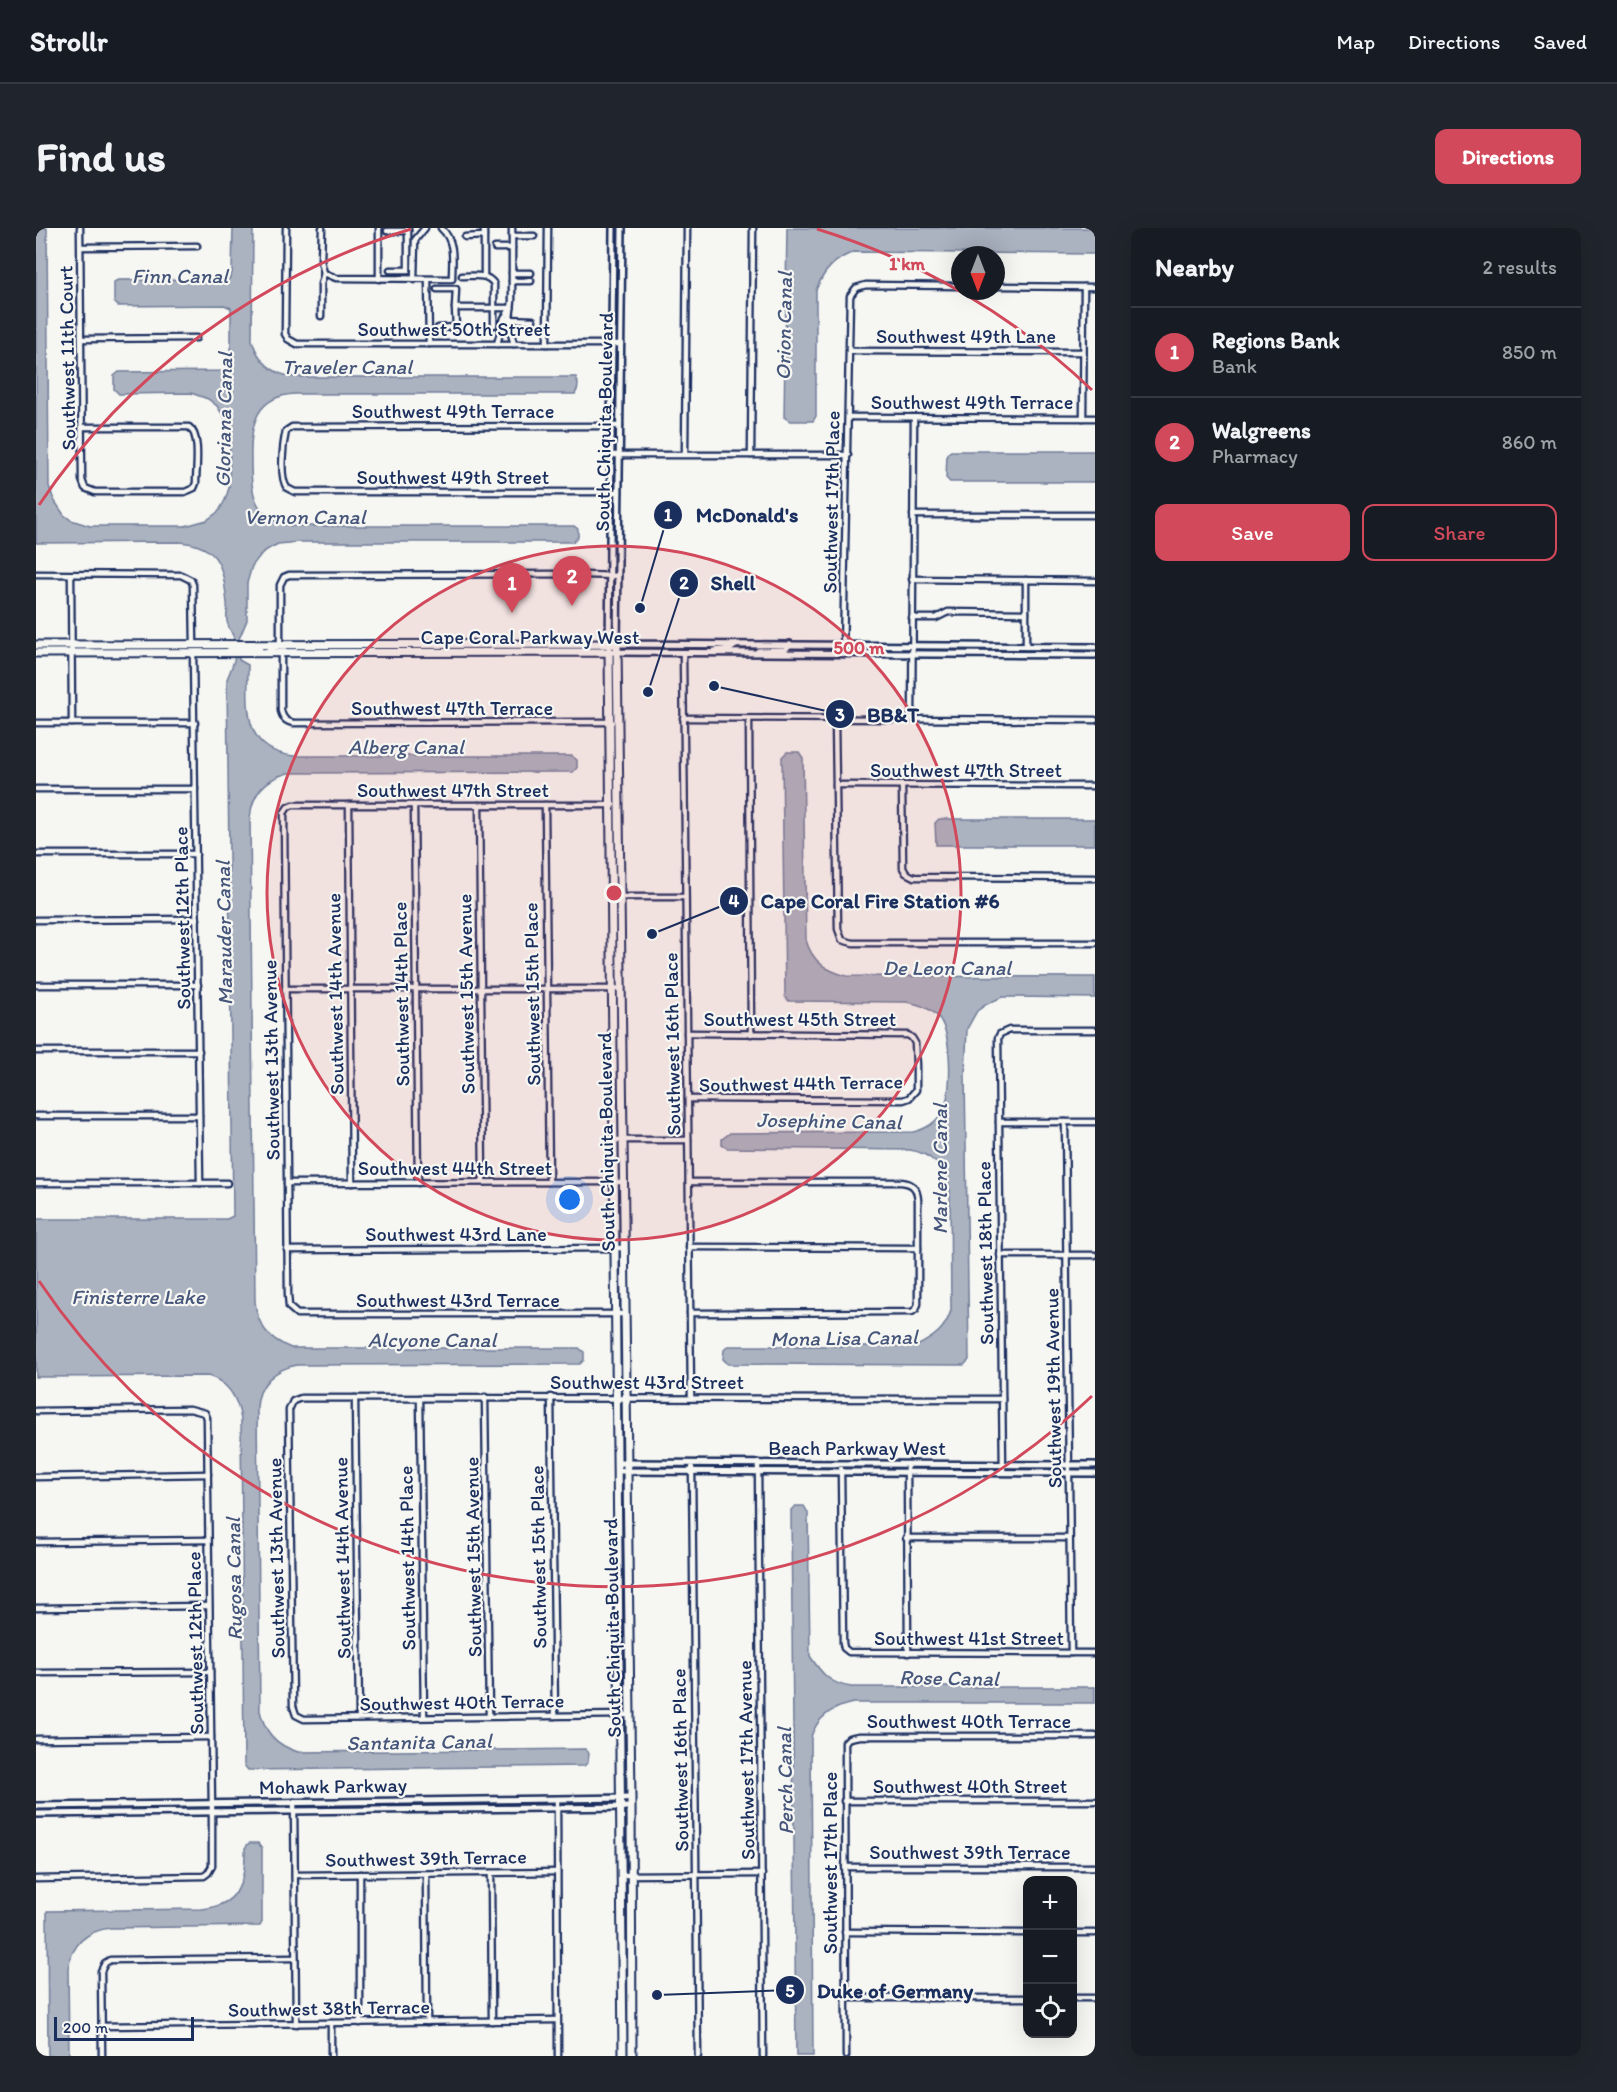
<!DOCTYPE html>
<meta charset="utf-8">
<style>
body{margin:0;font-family:Itim,sans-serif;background:#20242c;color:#f1f3f6}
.controls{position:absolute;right:18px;bottom:18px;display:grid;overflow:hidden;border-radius:12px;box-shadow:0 6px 24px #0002}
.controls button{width:54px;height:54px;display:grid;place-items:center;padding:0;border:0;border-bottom:2px solid #363941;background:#171b24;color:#f1f3f6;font:30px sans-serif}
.compass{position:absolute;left:915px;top:18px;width:54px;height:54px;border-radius:50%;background:#171b24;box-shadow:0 6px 24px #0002;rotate:180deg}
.scale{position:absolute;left:18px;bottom:15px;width:140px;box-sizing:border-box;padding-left:6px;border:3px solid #1b2f5e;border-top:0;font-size:16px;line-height:21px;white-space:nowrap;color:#1b2f5e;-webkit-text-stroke:4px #f6f6f2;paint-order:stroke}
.you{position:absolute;left:534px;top:972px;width:21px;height:21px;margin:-15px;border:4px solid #fff;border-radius:50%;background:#1a73e8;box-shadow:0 0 0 9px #1a73e833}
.badge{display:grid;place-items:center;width:39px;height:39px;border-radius:50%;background:#d1495b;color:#fff;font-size:20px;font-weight:700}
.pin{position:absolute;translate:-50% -50px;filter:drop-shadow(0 2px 3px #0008)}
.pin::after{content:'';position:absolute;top:32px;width:21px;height:18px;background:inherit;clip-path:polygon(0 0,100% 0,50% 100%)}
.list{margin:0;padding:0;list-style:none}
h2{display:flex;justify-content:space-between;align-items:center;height:78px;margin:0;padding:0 24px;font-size:26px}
h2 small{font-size:20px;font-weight:400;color:#9ea1a6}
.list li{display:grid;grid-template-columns:39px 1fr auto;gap:18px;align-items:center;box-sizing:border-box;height:90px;padding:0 24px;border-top:2px solid #363941}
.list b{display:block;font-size:22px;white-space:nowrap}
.list p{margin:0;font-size:20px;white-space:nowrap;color:#9ea1a6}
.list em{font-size:20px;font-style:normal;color:#9ea1a6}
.actions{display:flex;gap:12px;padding:18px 24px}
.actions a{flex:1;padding:14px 0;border:2px solid #d1495b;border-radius:12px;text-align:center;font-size:21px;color:#d1495b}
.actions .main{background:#d1495b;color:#fff}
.icon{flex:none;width:33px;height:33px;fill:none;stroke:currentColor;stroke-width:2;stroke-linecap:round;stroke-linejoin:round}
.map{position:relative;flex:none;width:1059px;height:1828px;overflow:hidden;border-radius:12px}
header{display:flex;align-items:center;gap:36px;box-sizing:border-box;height:84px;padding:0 30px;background:#171b24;border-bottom:2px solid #363941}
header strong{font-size:28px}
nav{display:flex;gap:33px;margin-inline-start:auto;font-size:21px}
.intro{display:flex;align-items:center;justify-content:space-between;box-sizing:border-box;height:144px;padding:0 36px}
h1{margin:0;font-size:42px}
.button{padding:15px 27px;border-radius:12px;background:#d1495b;color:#fff;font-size:21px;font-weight:700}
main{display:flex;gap:36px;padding:0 36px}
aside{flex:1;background:#171b24;border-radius:12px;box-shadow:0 6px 24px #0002}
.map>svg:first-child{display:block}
.water{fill:#abb2c0;stroke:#717e99;stroke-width:1.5}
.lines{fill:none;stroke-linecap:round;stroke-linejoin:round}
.minor-casing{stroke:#1b2f5e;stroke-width:9}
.tertiary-casing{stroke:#1b2f5e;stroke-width:10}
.primary-casing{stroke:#1b2f5e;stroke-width:11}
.minor{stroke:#f6f6f2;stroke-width:4.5}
.tertiary{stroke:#f6f6f2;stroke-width:5}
.primary{stroke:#f6f6f2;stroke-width:7}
.ring{fill:none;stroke:#d1495b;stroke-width:3}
.labels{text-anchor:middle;stroke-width:4.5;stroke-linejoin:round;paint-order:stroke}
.street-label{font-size:20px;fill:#1b2f5e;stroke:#f6f6f2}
.water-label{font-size:21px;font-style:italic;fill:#46567b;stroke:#f6f6f2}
.centre{fill:#d1495b;stroke:#f6f6f2;stroke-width:3}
.ring-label{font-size:18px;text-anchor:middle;font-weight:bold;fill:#d1495b;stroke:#f6f6f2;stroke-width:4.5;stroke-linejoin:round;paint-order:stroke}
.leader{fill:none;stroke:#1b2f5e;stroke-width:2}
.callout-dot{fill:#1b2f5e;stroke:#f6f6f2;stroke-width:2}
.mark-label{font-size:18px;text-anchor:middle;font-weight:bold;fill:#fff}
.callout-label{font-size:21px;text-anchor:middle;font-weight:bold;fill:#1b2f5e;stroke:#f6f6f2;stroke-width:4.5;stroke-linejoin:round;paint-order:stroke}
</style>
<header>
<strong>Strollr</strong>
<nav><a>Map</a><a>Directions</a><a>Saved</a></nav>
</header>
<div class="intro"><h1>Find us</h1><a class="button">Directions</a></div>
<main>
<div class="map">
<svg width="1059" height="1828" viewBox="0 0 1059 1828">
<rect width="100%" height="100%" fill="#f6f6f2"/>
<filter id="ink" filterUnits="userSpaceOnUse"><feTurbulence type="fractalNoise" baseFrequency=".0167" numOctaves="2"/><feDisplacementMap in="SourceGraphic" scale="12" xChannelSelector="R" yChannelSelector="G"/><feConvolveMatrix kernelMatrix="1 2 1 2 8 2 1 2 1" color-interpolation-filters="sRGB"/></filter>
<g filter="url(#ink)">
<!-- water -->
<g class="water">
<path d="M0,0H11L13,258L18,272L28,287L35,292L54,298H149L171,292L183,283L189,272L193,260L194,210L192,195L181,178L172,171L155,165L83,166L78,161V148L83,144L192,143L195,138V80L188,77L82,78L78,74V54L82,52L193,51L196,45L197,0H217L216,112C222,133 237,147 259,149H540C543,155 543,160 539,166H259C220,168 214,197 215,230C215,264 216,290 256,298H538L542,301V309L537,314H263L242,316L234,320L226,325L216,338L211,355V392L203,411V432L212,437C212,477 205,523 258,528H536L541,532V540L537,544L252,545C229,551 216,565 214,590L219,1073C221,1098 233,1111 255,1120H543L548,1124V1132L544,1136L261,1137C239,1141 222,1156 221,1179L224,1483C229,1505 240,1517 262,1524L549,1521L553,1525L552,1534L548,1538L212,1542L208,1537L205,1192C202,1171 193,1154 172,1148L0,1149V991H191L197,988L191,451C196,439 203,424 198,411C197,405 192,400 191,393C190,387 192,381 191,375C187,341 185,317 143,314L0,315Z"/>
<path d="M751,0H1059V26L818,24C799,31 788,42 780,62V188L777,193H754L748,189Z"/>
<polygon points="915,223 1059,223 1059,254 914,254 910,250 911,226"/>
<path d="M751,524H763L767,530L770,712C776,734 791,743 811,748L1059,749V770L976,769H966L951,776L941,783L931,801L929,847L933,1132L928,1137L692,1136L687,1131L688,1122L692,1118H881C898,1109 910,1101 915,1082L914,961C910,940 894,925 874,922L691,920L686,917V911L694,905L877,904C889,901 900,895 906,884C917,865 916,807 903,790C895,780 883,776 870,774L753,773L749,769L746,529Z"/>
<polygon points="903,591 1059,591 1059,617 900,617 899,595"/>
<path d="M759,1278H768L772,1285L774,1428C785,1445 794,1456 815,1459H1059V1475H817C797,1479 781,1489 775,1509L777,1828H760L755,1282Z"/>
<path d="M213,1615H222L226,1620V1694L224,1698L74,1700C50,1703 36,1717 32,1740L33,1828H12L11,1683L165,1681C203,1678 210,1653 209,1620Z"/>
</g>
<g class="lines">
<!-- minor casing -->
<g class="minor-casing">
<g id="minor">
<path d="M44,0L46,252L49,260L59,264H149L158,260L160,255C160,241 165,207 153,199H46"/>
<polyline points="250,0 249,106 252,111 261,116 585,116"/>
<polyline points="476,0 476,73 473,99 478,116"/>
<polyline points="351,3 372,3"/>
<polyline points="476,8 498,8"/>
<polyline points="429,9 448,8"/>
<polyline points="45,19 161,18"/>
<polyline points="459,20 476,20"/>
<polyline points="354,42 372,42 372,0"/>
<path d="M288,45L300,50L416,51C416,32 420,14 405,0"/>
<polyline points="476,45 495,45"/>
<path d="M426,48C438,48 451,45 458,56V97"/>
<polyline points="448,48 448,0"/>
<polyline points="343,51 343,0"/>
<polyline points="378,52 379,12 389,0"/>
<polyline points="392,52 393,116"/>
<polyline points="476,53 495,53"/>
<polyline points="960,58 1059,59"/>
<polyline points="401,61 420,61 419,80"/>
<polyline points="285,88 285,56 288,45 285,33 286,0"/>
<polyline points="471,91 497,92"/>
<polyline points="402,100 420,99 419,80 475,80"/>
<polyline points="46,111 160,110"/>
<polyline points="461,116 468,90 475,80"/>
<polyline points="511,116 512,0"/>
<polyline points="814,123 1047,124"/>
<polyline points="813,189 1059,190"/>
<polyline points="1047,190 1048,59"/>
<polyline points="649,226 651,0"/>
<polyline points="575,227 812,227"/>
<polyline points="715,227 717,0"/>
<path d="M583,264H259L251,260C243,249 247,216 250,203L256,199L584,198"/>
<polyline points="877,287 1059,287"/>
<polyline points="0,346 145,347 155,352 157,357 158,417"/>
<polyline points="35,347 36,495"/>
<polyline points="876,351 1059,353"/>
<polyline points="876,390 900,390 912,384 990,385"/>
<polyline points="990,419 990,352"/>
<polyline points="233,421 244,418 244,357 248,349 253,347 516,346 582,348"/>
<polyline points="191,423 196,421 224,421"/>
<polyline points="157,425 164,955"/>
<path d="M245,425V483C247,490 249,493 257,495L576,494"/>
<polyline points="647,426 655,1169"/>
<polyline points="807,426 814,68 820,60 830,57 924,58"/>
<polyline points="647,490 1059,492"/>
<polyline points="713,491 715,806"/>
<polyline points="799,491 802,701 806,712 817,715 1059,715"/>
<polyline points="876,491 878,190"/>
<polyline points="0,495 159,495"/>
<polyline points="800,557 1059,558"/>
<polyline points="866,557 867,640 870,645 878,649 1059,650"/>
<polyline points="0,561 159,561"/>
<polyline points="313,577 316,955"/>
<polyline points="378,577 382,955"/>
<polyline points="443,577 447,954"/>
<polyline points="509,577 513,954"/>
<polyline points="577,577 257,577 252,579 248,585 252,1066 253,1079 261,1086 589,1086"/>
<polyline points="0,626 160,626"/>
<polyline points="575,669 649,669"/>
<polyline points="0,692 161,691"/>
<polyline points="0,757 162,757"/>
<polyline points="249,761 585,761"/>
<polyline points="651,805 872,807 876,810 879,815 880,838 880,862 873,870 867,872 652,871"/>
<polyline points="0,823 163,823"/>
<polyline points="0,888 163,888"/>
<polyline points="963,894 1059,894"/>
<polyline points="1029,894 1035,1425"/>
<polyline points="578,912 652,912"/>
<path d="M653,954H865C877,955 881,960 882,972V1076L880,1081L876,1084L654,1085"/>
<polyline points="0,955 191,955"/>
<polyline points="251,955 587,954"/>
<polyline points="653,1019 882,1020"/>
<polyline points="251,1022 588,1020"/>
<polyline points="964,1027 1059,1027"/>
<polyline points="449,1169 453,1488"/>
<polyline points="515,1169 519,1488"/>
<polyline points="319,1170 323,1490"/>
<polyline points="384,1170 388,1489"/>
<polyline points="0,1183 154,1181 169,1185 171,1190 176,1583 176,1638 172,1645 168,1648 0,1651"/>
<polyline points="722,1235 727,1828"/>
<polyline points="871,1236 872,1425"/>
<polyline points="656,1240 662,1828"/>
<polyline points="805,1241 807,1415 808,1420 813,1424 1059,1425"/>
<polyline points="967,1244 962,810 964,806 973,802 1059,802"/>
<polyline points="0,1249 172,1246"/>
<polyline points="870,1310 1033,1310"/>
<polyline points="0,1314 172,1312"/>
<polyline points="0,1380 173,1378"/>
<polyline points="0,1445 174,1444"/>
<polyline points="594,1487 268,1491 260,1487 257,1478 253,1182 257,1173 265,1170 966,1171"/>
<polyline points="0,1511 175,1509"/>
<polyline points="521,1571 522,1828"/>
<polyline points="808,1573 1059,1573"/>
<polyline points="258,1574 260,1796"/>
<polyline points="809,1639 1059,1639"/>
<polyline points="455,1645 456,1793"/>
<polyline points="324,1646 324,1795"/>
<polyline points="390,1646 391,1794"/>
<polyline points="259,1647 521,1644"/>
<polyline points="587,1647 726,1646"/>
<polyline points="809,1704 992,1705"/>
<polyline points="1036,1705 1059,1705"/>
<polyline points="809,1770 992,1770"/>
<polyline points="1036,1770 1059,1770"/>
<polyline points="66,1798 521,1792"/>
<polyline points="66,1828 65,1743 69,1735 74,1732 259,1730"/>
<polyline points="295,1828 295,1795"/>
<polyline points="810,1828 809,1514 813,1510 823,1508 1059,1508"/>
</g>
</g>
<!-- tertiary casing -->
<g class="tertiary-casing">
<g id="tertiary">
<polyline points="577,0 573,424 1059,427"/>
<polyline points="586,0 581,416 1059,419"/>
<polyline points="678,423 694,421 700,417"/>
<polyline points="722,423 749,422 754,416"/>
<polyline points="582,1235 1059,1237"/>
<polyline points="582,1243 1059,1245"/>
<polyline points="0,1578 595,1570"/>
<polyline points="0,1586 595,1579"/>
</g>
</g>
<!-- primary casing -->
<g class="primary-casing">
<g id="primary">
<polyline points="0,417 581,416 595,1570 596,1828"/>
<polyline points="0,425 573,424 587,1828"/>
</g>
</g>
<!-- minor -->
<use href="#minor" class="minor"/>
<!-- tertiary -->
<use href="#tertiary" class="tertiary"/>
<!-- primary -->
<use href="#primary" class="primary"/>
</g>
</g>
<!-- distance rings -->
<circle cx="578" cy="665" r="347" fill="#d1495b" fill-opacity=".12"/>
<g class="ring">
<circle cx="578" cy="665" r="347"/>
<path d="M1056 1168A694 694 0 0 1 3 1053M3 277A694 694 0 0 1 375 1M781 1A694 694 0 0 1 1056 162"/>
</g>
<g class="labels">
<!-- street labels -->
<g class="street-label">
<text x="418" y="108">Southwest 50th Street</text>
<text x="930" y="115">Southwest 49th Lane</text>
<text transform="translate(31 130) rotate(-91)" y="7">Southwest 11th Court</text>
<text x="936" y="181">Southwest 49th Terrace</text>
<text x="417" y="190">Southwest 49th Terrace</text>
<text transform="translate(568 194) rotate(-89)" y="7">South Chiquita Boulevard</text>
<text x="417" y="256">Southwest 49th Street</text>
<text transform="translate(795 274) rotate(-89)" y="7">Southwest 17th Place</text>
<text x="494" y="416">Cape Coral Parkway West</text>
<text x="416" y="487">Southwest 47th Terrace</text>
<text x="930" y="549">Southwest 47th Street</text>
<text x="417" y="569">Southwest 47th Street</text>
<text transform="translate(146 690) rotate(-91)" y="7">Southwest 12th Place</text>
<text transform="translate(299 766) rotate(-91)" y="7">Southwest 14th Avenue</text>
<text transform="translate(365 766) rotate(-91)" y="7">Southwest 14th Place</text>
<text transform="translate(430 766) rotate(-91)" y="7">Southwest 15th Avenue</text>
<text transform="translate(496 766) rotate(-91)" y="7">Southwest 15th Place</text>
<text x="764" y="798">Southwest 45th Street</text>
<text transform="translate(636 816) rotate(-91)" y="7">Southwest 16th Place</text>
<text transform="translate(235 832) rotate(-91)" y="7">Southwest 13th Avenue</text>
<text transform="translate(765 855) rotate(-1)" y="7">Southwest 44th Terrace</text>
<text transform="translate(570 914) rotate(-91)" y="7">South Chiquita Boulevard</text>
<text x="419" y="947">Southwest 44th Street</text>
<text x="420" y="1013">Southwest 43rd Lane</text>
<text transform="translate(949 1025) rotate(-91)" y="7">Southwest 18th Place</text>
<text x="422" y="1079">Southwest 43rd Terrace</text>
<text x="611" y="1161">Southwest 43rd Street</text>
<text transform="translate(1017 1160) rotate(-91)" y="7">Southwest 19th Avenue</text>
<text x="821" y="1227">Beach Parkway West</text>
<text transform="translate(437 1329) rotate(-91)" y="7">Southwest 15th Avenue</text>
<text transform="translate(502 1329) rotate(-91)" y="7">Southwest 15th Place</text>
<text transform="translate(240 1330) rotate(-91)" y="7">Southwest 13th Avenue</text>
<text transform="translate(306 1330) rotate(-91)" y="7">Southwest 14th Avenue</text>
<text transform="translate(371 1330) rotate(-91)" y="7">Southwest 14th Place</text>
<text transform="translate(576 1400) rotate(-91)" y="7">South Chiquita Boulevard</text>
<text x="933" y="1417">Southwest 41st Street</text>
<text transform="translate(159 1415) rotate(-91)" y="7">Southwest 12th Place</text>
<text transform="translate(426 1474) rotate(-1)" y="7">Southwest 40th Terrace</text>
<text x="933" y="1500">Southwest 40th Terrace</text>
<text transform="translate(644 1532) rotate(-91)" y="7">Southwest 16th Place</text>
<text transform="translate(710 1532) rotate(-91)" y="7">Southwest 17th Avenue</text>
<text transform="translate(297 1558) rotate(-1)" y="7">Mohawk Parkway</text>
<text x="934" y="1565">Southwest 40th Street</text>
<text x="934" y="1631">Southwest 39th Terrace</text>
<text transform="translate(390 1630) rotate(-1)" y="7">Southwest 39th Terrace</text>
<text transform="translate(794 1635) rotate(-90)" y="7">Southwest 17th Place</text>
<text transform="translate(293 1780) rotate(-1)" y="7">Southwest 38th Terrace</text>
</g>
<!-- water labels -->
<g class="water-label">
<text x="144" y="55">Finn Canal</text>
<text transform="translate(748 98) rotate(-89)" y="7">Orion Canal</text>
<text x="311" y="146">Traveler Canal</text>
<text transform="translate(188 192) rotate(-89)" y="7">Gloriana Canal</text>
<text x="269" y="296">Vernon Canal</text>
<text x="370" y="526">Alberg Canal</text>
<text transform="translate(188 705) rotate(-91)" y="7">Marauder Canal</text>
<text x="911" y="747">De Leon Canal</text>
<text transform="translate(793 893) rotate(1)" y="7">Josephine Canal</text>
<text transform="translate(904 941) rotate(-90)" y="7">Marlene Canal</text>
<text x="102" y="1076">Finisterre Lake</text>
<text transform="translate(808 1110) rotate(-1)" y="7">Mona Lisa Canal</text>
<text x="396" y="1119">Alcyone Canal</text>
<text transform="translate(198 1351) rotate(-91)" y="7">Rugosa Canal</text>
<text transform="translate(913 1450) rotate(1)" y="7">Rose Canal</text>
<text transform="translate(383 1514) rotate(-1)" y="7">Santanita Canal</text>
<text transform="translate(749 1553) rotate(-91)" y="7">Perch Canal</text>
</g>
</g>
<circle cx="578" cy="665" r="9" class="centre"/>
<g class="ring-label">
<text x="871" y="42">1 km</text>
<text x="823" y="426">500 m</text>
</g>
<!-- callouts -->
<path class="leader" d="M604 380L632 287M612 464L648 355M678 458L804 486M616 706L698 673M621 1767L754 1762"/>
<g class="callout-dot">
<circle cx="604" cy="380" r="6"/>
<circle cx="612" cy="464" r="6"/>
<circle cx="678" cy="458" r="6"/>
<circle cx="616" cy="706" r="6"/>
<circle cx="621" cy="1767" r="6"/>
<circle cx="632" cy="287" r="15"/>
<circle cx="648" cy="355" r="15"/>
<circle cx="804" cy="486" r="15"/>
<circle cx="698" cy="673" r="15"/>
<circle cx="754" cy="1762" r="15"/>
</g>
<g class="mark-label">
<text x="632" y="293">1</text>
<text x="648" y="361">2</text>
<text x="804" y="493">3</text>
<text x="698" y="679">4</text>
<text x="754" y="1769">5</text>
</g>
<g class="callout-label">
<text x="711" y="294">McDonald's</text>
<text x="697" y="362">Shell</text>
<text x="857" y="494">BB&amp;T</text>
<text x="844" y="680">Cape Coral Fire Station #6</text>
<text x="859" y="1770">Duke of Germany</text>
</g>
</svg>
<div class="controls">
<button>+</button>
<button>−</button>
<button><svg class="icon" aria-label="locate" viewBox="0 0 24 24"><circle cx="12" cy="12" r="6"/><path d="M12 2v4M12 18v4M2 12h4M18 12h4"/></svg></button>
</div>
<svg class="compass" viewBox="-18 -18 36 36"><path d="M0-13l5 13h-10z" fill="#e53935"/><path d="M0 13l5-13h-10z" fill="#9ea1a6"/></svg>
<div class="scale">200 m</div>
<div class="you"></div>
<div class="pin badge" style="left:476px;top:385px">1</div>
<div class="pin badge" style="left:536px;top:378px">2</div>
</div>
<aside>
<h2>Nearby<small>2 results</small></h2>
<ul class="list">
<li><span class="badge">1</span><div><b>Regions Bank</b><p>Bank</p></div><em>850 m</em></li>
<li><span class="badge">2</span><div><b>Walgreens</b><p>Pharmacy</p></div><em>860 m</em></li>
</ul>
<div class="actions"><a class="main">Save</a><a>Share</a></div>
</aside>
</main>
